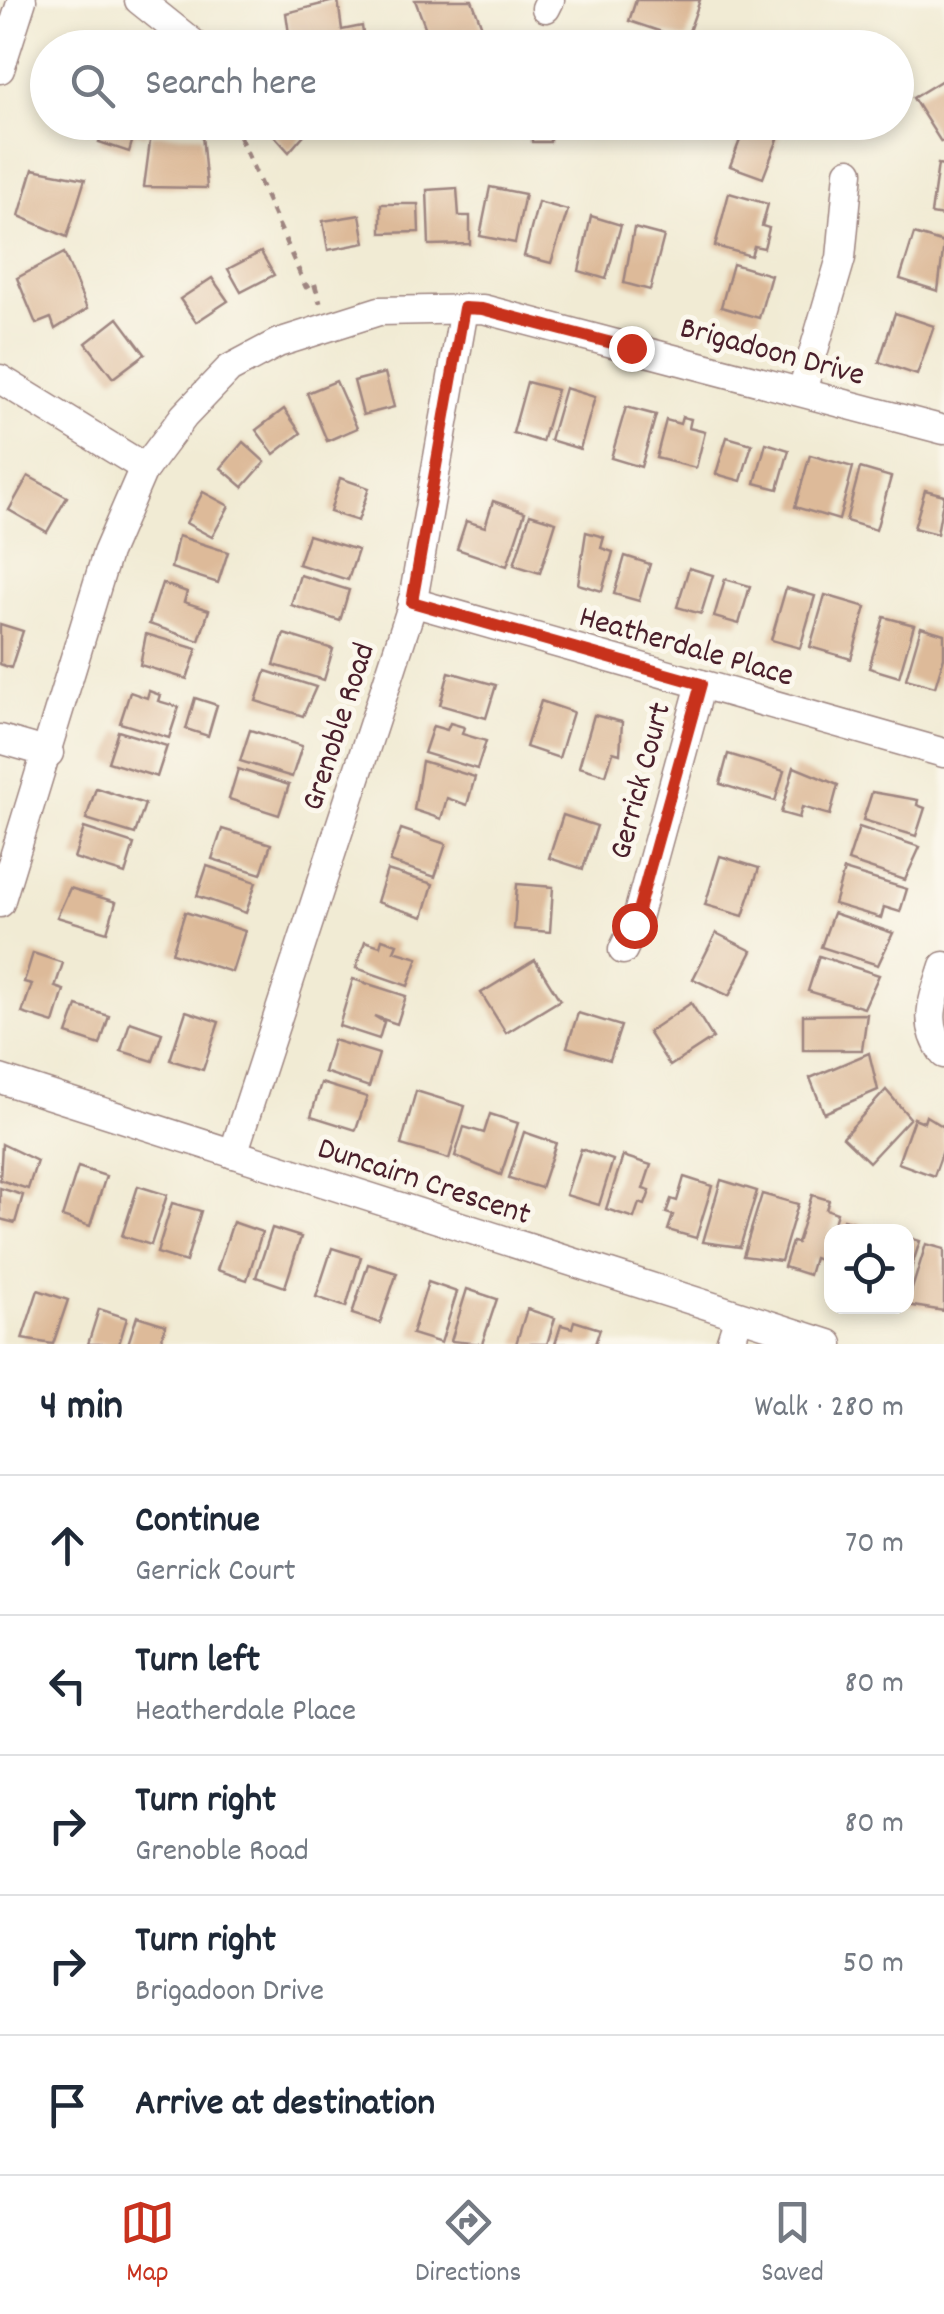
<!DOCTYPE html>
<meta charset="utf-8">
<style>
body{margin:0;font-family:Dekko,sans-serif;background:#f6f6f7;color:#1f2937}
.controls{position:absolute;right:30px;bottom:30px;display:grid;overflow:hidden;border-radius:20px;box-shadow:0 5px 15px #0003}
.controls button{width:90px;height:90px;display:grid;place-items:center;padding:0;border:0;border-bottom:2px solid #e0e1e3;background:#fff;color:#1f2937;font:50px sans-serif}
.stop{position:absolute;width:30px;height:30px;margin:-22px;border:8px solid #c8321e;border-radius:50%;background:#fff}
.stop.end{background:#c8321e;border-color:#fff;box-shadow:0 2px 10px #0008}
.list{margin:0;padding:0;list-style:none}
h2{display:flex;justify-content:space-between;align-items:center;height:130px;margin:0;padding:0 40px;font-size:42px}
h2 small{font-size:32px;font-weight:400;color:#747a83}
.list li{display:grid;grid-template-columns:65px 1fr auto;gap:30px;align-items:center;box-sizing:border-box;height:140px;padding:0 40px;border-top:2px solid #e0e1e3}
.list b{display:block;font-size:38px;white-space:nowrap}
.list p{margin:0;font-size:32px;white-space:nowrap;color:#747a83}
.list em{font-size:32px;font-style:normal;color:#747a83}
.icon{flex:none;width:55px;height:55px;fill:none;stroke:currentColor;stroke-width:2;stroke-linecap:round;stroke-linejoin:round}
.map{position:relative;flex:none;width:944px;height:1344px;overflow:hidden}
.search{position:absolute;background:#fff;box-shadow:0 5px 15px #0003;left:30px;right:30px;top:30px;height:110px;display:flex;align-items:center;gap:25px;box-sizing:border-box;padding:0 35px;border-radius:55px;color:#747a83;font-size:38px}
.sheet{height:830px;background:#fff}
nav{display:flex;justify-content:space-around;align-items:center;box-sizing:border-box;height:140px;border-top:2px solid #e0e1e3;background:#fff;font-size:28px;color:#747a83}
nav a{display:grid;justify-items:center;gap:5px}
nav .on{color:#c8321e}
.map>svg:first-child{display:block}
.building{fill:#ddba99}
.lines{fill:none;stroke-linecap:round;stroke-linejoin:round}
.street-casing{stroke:#9e8580;stroke-width:31}
.path{stroke:#9e8580;stroke-width:5;stroke-dasharray:8 8;stroke-linecap:butt}
.street{stroke:#fff;stroke-width:28}
.route{stroke:#c8321e;stroke-width:12}
.labels{text-anchor:middle;stroke-width:10;stroke-linejoin:round;paint-order:stroke}
.street-label{font-size:32px;fill:#4a1f2b;stroke:#fbf7ec}
</style>
<div class="map">
<svg width="944" height="1344" viewBox="0 0 944 1344">
<rect width="100%" height="100%" fill="#fbf7ec"/>
<filter id="ink" filterUnits="userSpaceOnUse"><feTurbulence type="fractalNoise" baseFrequency=".01" numOctaves="2"/><feDisplacementMap in="SourceGraphic" scale="20" xChannelSelector="R" yChannelSelector="G"/><feConvolveMatrix kernelMatrix="1 2 1 2 8 2 1 2 1" color-interpolation-filters="sRGB"/></filter>
<filter id="wash" filterUnits="userSpaceOnUse"><feTurbulence type="fractalNoise" baseFrequency=".0048" numOctaves="4" result="noise"/><feDisplacementMap in="SourceGraphic" scale="40" xChannelSelector="R" yChannelSelector="G"/><feGaussianBlur stdDeviation="2.25" result="paint"/><feColorMatrix in="noise" values="0 0 0 0 0 0 0 0 0 0 0 0 0 0 0 0 0 1.4 0 .05"/><feComposite in="paint" operator="in"/></filter>
<g filter="url(#wash)">
<rect width="100%" height="100%" fill="#f1ebd4"/>
<g id="blocks">
<!-- building -->
<g class="building">
<polygon points="338,0 342,30 362,26 365,48 291,48 286,13"/>
<polygon points="415,0 472,0 485,35 461,44 463,48 433,48"/>
<polygon points="636,0 700,0 686,40 629,21"/>
<polygon points="944,79 944,140 941,142 913,98"/>
<polygon points="105,122 149,122 145,135 135,132 129,152 99,142"/>
<polygon points="262,122 315,122 289,152"/>
<polygon points="531,122 594,122 594,126 561,128 550,131 550,142 532,142"/>
<polygon points="747,122 781,131 763,178 730,166"/>
<polygon points="151,134 202,135 207,188 144,187"/>
<polygon points="938,164 944,165 944,216 931,214"/>
<polygon points="33,169 85,179 67,237 19,216"/>
<polygon points="490,187 525,194 515,243 480,236"/>
<polygon points="457,188 459,216 470,216 470,244 429,245 427,190"/>
<polygon points="729,193 768,204 762,226 769,228 764,248 754,246 751,256 715,246"/>
<polygon points="538,202 568,210 551,263 524,256"/>
<polygon points="381,204 418,204 419,232 381,233"/>
<polygon points="360,215 365,243 328,250 323,221"/>
<polygon points="591,216 621,225 606,279 579,271"/>
<polygon points="634,228 664,236 650,290 624,283"/>
<polygon points="914,234 944,243 938,291 900,279"/>
<polygon points="261,252 274,275 241,292 228,269"/>
<polygon points="64,253 87,309 55,329 51,318 36,324 17,278"/>
<polygon points="733,264 771,275 759,318 721,307"/>
<polygon points="212,278 228,301 196,322 180,299"/>
<polygon points="895,313 934,326 917,375 879,362"/>
<polygon points="118,318 145,354 113,378 86,343"/>
<polygon points="385,373 394,407 363,415 354,381"/>
<polygon points="336,381 357,428 327,441 307,393"/>
<polygon points="527,382 557,390 542,442 513,433"/>
<polygon points="565,388 595,397 580,449 550,440"/>
<polygon points="626,407 656,415 641,467 611,458"/>
<polygon points="284,409 301,433 274,454 256,430"/>
<polygon points="682,417 691,419 689,428 705,432 696,468 656,458 666,420 680,424"/>
<polygon points="727,437 752,444 741,481 716,474"/>
<polygon points="243,442 265,462 243,487 221,468"/>
<polygon points="766,443 789,450 778,489 755,483"/>
<polygon points="810,455 853,467 839,520 795,507"/>
<polygon points="860,468 891,477 876,530 846,521"/>
<polygon points="28,476 67,497 47,532 9,510"/>
<polygon points="340,478 369,488 358,521 330,512"/>
<polygon points="925,490 944,495 937,534 914,528"/>
<polygon points="203,492 229,506 212,537 186,523"/>
<polygon points="493,501 525,512 507,566 457,549 466,521 485,527"/>
<polygon points="530,514 556,522 540,573 514,565"/>
<polygon points="586,532 604,537 601,548 613,552 602,591 578,584"/>
<polygon points="308,535 358,550 348,580 298,564"/>
<polygon points="178,536 228,552 218,583 171,568"/>
<polygon points="625,556 650,564 639,601 614,594"/>
<polygon points="689,568 713,575 701,614 677,607"/>
<polygon points="300,575 349,590 340,621 291,605"/>
<polygon points="725,579 750,586 739,624 714,617"/>
<polygon points="162,583 187,592 184,602 209,610 199,641 149,624"/>
<polygon points="786,588 815,596 800,648 771,640"/>
<polygon points="825,595 866,607 851,659 810,647"/>
<polygon points="884,617 914,625 899,677 869,668"/>
<polygon points="0,624 23,631 11,668 0,664"/>
<polygon points="921,627 944,634 944,657 935,687 906,679"/>
<polygon points="146,634 197,649 187,679 140,665"/>
<polygon points="284,634 333,649 324,680 274,665"/>
<polygon points="266,671 316,687 303,716 256,701"/>
<polygon points="449,672 496,685 486,718 440,705"/>
<polygon points="149,691 160,695 158,701 179,707 169,738 120,723 130,692 147,698"/>
<polygon points="195,698 217,705 208,736 186,729"/>
<polygon points="541,701 573,712 559,758 526,747"/>
<polygon points="594,715 622,722 620,754 613,752 606,775 579,767"/>
<polygon points="450,723 464,727 462,734 486,741 477,769 424,753 433,726 447,730"/>
<polygon points="250,730 302,746 292,777 240,761"/>
<polygon points="118,731 167,746 157,777 108,762"/>
<polygon points="728,754 784,771 775,801 720,784"/>
<polygon points="422,761 475,777 467,805 447,798 441,819 414,810"/>
<polygon points="794,767 838,785 830,815 802,807 799,818 781,813"/>
<polygon points="238,769 289,785 279,815 229,799"/>
<polygon points="96,788 145,804 135,834 86,819"/>
<polygon points="872,792 918,800 917,805 925,808 916,836 863,820"/>
<polygon points="563,815 597,826 583,869 549,858"/>
<polygon points="859,827 920,847 905,880 848,861"/>
<polygon points="84,828 134,844 125,874 74,858"/>
<polygon points="222,829 271,844 261,874 212,859"/>
<polygon points="401,829 446,844 435,877 390,862"/>
<polygon points="720,856 759,868 743,916 705,905"/>
<polygon points="207,866 256,882 246,913 197,896"/>
<polygon points="387,870 433,884 423,917 377,902"/>
<polygon points="844,870 907,889 900,912 884,907 881,918 834,904"/>
<polygon points="517,884 553,887 550,932 514,929"/>
<polygon points="70,888 116,902 107,932 57,917"/>
<polygon points="185,912 245,931 232,972 172,953"/>
<polygon points="833,913 893,933 878,965 821,947"/>
<polygon points="716,933 752,951 729,996 693,979"/>
<polygon points="382,939 397,944 394,951 418,958 408,986 356,968 365,941 380,946"/>
<polygon points="33,953 63,963 55,987 64,990 54,1023 22,1013 32,984 24,982"/>
<polygon points="819,956 879,975 864,1008 808,991"/>
<polygon points="535,960 560,1000 506,1033 481,993"/>
<polygon points="353,979 406,996 397,1024 374,1016 384,1022 379,1039 339,1026"/>
<polygon points="691,1003 713,1038 670,1066 648,1032"/>
<polygon points="77,1006 109,1016 100,1045 67,1034"/>
<polygon points="186,1011 219,1022 203,1070 170,1060"/>
<polygon points="578,1013 621,1026 610,1060 567,1047"/>
<polygon points="867,1014 862,1050 803,1050 803,1015"/>
<polygon points="130,1022 162,1033 153,1061 121,1051"/>
<polygon points="333,1040 379,1054 369,1087 324,1072"/>
<polygon points="869,1053 878,1090 824,1113 810,1078"/>
<polygon points="321,1083 367,1097 356,1130 311,1116"/>
<polygon points="886,1090 910,1118 869,1162 843,1137"/>
<polygon points="416,1091 465,1106 449,1159 401,1145"/>
<polygon points="490,1114 518,1123 501,1175 455,1156 464,1127 484,1133"/>
<polygon points="926,1116 944,1127 944,1148 934,1176 898,1163 914,1118 924,1122"/>
<polygon points="524,1132 556,1143 541,1188 509,1178"/>
<polygon points="2,1144 37,1161 28,1189 0,1180"/>
<polygon points="581,1149 613,1160 599,1205 566,1195"/>
<polygon points="623,1156 651,1165 643,1189 650,1191 645,1205 639,1203 634,1218 606,1209"/>
<polygon points="78,1167 106,1176 90,1226 62,1217"/>
<polygon points="684,1177 712,1186 696,1238 668,1230 673,1215 666,1213 671,1199 677,1201"/>
<polygon points="721,1180 757,1191 740,1247 703,1242"/>
<polygon points="138,1186 167,1195 151,1245 122,1236"/>
<polygon points="0,1188 23,1195 15,1223 0,1219"/>
<polygon points="762,1194 798,1204 781,1261 743,1256"/>
<polygon points="812,1195 829,1200 826,1209 837,1213 823,1261 814,1258 809,1275 784,1267 792,1242 797,1243"/>
<polygon points="172,1203 201,1211 186,1262 157,1253"/>
<polygon points="843,1219 883,1230 882,1232 839,1232"/>
<polygon points="233,1222 262,1232 247,1280 217,1270"/>
<polygon points="272,1228 301,1237 285,1287 256,1277"/>
<polygon points="906,1237 920,1241 907,1281 906,1281"/>
<polygon points="926,1244 944,1249 944,1311 907,1305"/>
<polygon points="332,1248 361,1257 346,1307 316,1297"/>
<polygon points="368,1264 397,1273 380,1323 352,1314"/>
<polygon points="428,1282 457,1292 441,1343 412,1334"/>
<polygon points="467,1289 497,1299 482,1344 451,1341"/>
<polygon points="38,1290 68,1300 53,1344 22,1339"/>
<polygon points="99,1309 127,1318 119,1344 88,1344"/>
<polygon points="527,1309 555,1318 547,1344 516,1344"/>
<polygon points="137,1316 166,1325 160,1344 128,1344"/>
<polygon points="574,1321 600,1329 595,1344 555,1344 561,1325 572,1328"/>
</g>
</g>
</g>
<g filter="url(#ink)">
<use href="#blocks" fill-opacity="0" stroke="#9e8580" stroke-width="2.5"/>
<g class="lines">
<!-- street casing -->
<g class="street-casing">
<g id="street">
<polyline points="139,0 199,48"/>
<polyline points="546,8 550,0"/>
<polyline points="0,69 22,0"/>
<polyline points="0,379 145,468"/>
<polyline points="802,391 841,258 849,172"/>
<polyline points="412,602 944,753"/>
<polyline points="0,739 49,753"/>
<polyline points="0,903 107,553 142,472 184,416 229,369 278,343 379,311 483,309 944,430"/>
<polyline points="623,950 635,925 701,684"/>
<path d="M944,966C933,1001 922,1022 944,1054"/>
<polyline points="0,1079 829,1344"/>
<polyline points="233,1154 412,606 464,309"/>
<polyline points="730,1344 739,1316"/>
</g>
</g>
<!-- path -->
<polyline class="path" points="233,122 306,287 314,282 320,303"/>
<!-- street -->
<use href="#street" class="street"/>
</g>
</g>
<g class="lines" filter="url(#ink)">
<!-- route -->
<polyline class="route" points="631,348 482,309 464,308 412,602 701,684 634,925"/>
</g>
<g class="labels">
<!-- street labels -->
<g class="street-label">
<text transform="translate(773 349) rotate(15)" y="11">Brigadoon Drive</text>
<text transform="translate(687 644) rotate(16)" y="11">Heatherdale Place</text>
<text transform="translate(336 726) rotate(-72)" y="11">Grenoble Road</text>
<text transform="translate(638 780) rotate(-75)" y="11">Gerrick Court</text>
<text transform="translate(425 1179) rotate(18)" y="11">Duncairn Crescent</text>
</g>
</g>
</svg>
<div class="controls">
<button><svg class="icon" aria-label="locate" viewBox="0 0 24 24"><circle cx="12" cy="12" r="6"/><path d="M12 2v4M12 18v4M2 12h4M18 12h4"/></svg></button>
</div>
<div class="stop" style="left:634px;top:925px"></div>
<div class="stop end" style="left:631px;top:348px"></div>
<div class="search"><svg class="icon" aria-label="search" viewBox="0 0 24 24"><circle cx="10" cy="10" r="6"/><path d="M15 15l6 6"/></svg>Search here</div>
</div>
<section class="sheet">
<h2>4 min<small>Walk · 280 m</small></h2>
<ul class="list">
<li><svg class="icon" aria-label="ahead" viewBox="0 0 24 24"><path d="M12 20V5M6 11l6-6 6 6"/></svg><div><b>Continue</b><p>Gerrick Court</p></div><em>70 m</em></li>
<li><svg class="icon" aria-label="left" viewBox="0 0 24 24"><path d="M17 20v-9H6M10 6l-5 5 5 5"/></svg><div><b>Turn left</b><p>Heatherdale Place</p></div><em>80 m</em></li>
<li><svg class="icon" aria-label="right" viewBox="0 0 24 24"><path d="M7 20v-9h11M14 6l5 5-5 5"/></svg><div><b>Turn right</b><p>Grenoble Road</p></div><em>80 m</em></li>
<li><svg class="icon" aria-label="right" viewBox="0 0 24 24"><path d="M7 20v-9h11M14 6l5 5-5 5"/></svg><div><b>Turn right</b><p>Brigadoon Drive</p></div><em>50 m</em></li>
<li><svg class="icon" aria-label="arrive" viewBox="0 0 24 24"><path d="M6 21V4h12l-3 4 3 4H6"/></svg><div><b>Arrive at destination</b></div></li>
</ul>
</section>
<nav>
<a class="on"><svg class="icon" aria-label="map" viewBox="0 0 24 24"><path d="M3 6l6-2 6 2 6-2v14l-6 2-6-2-6 2zM9 4v14M15 6v14"/></svg>Map</a>
<a><svg class="icon" aria-label="directions" viewBox="0 0 24 24"><path d="M12 3l9 9-9 9-9-9zM9 14v-3h6M13 9l2 2-2 2"/></svg>Directions</a>
<a><svg class="icon" aria-label="saved" viewBox="0 0 24 24"><path d="M7 4h10v16l-5-4-5 4z"/></svg>Saved</a>
</nav>
